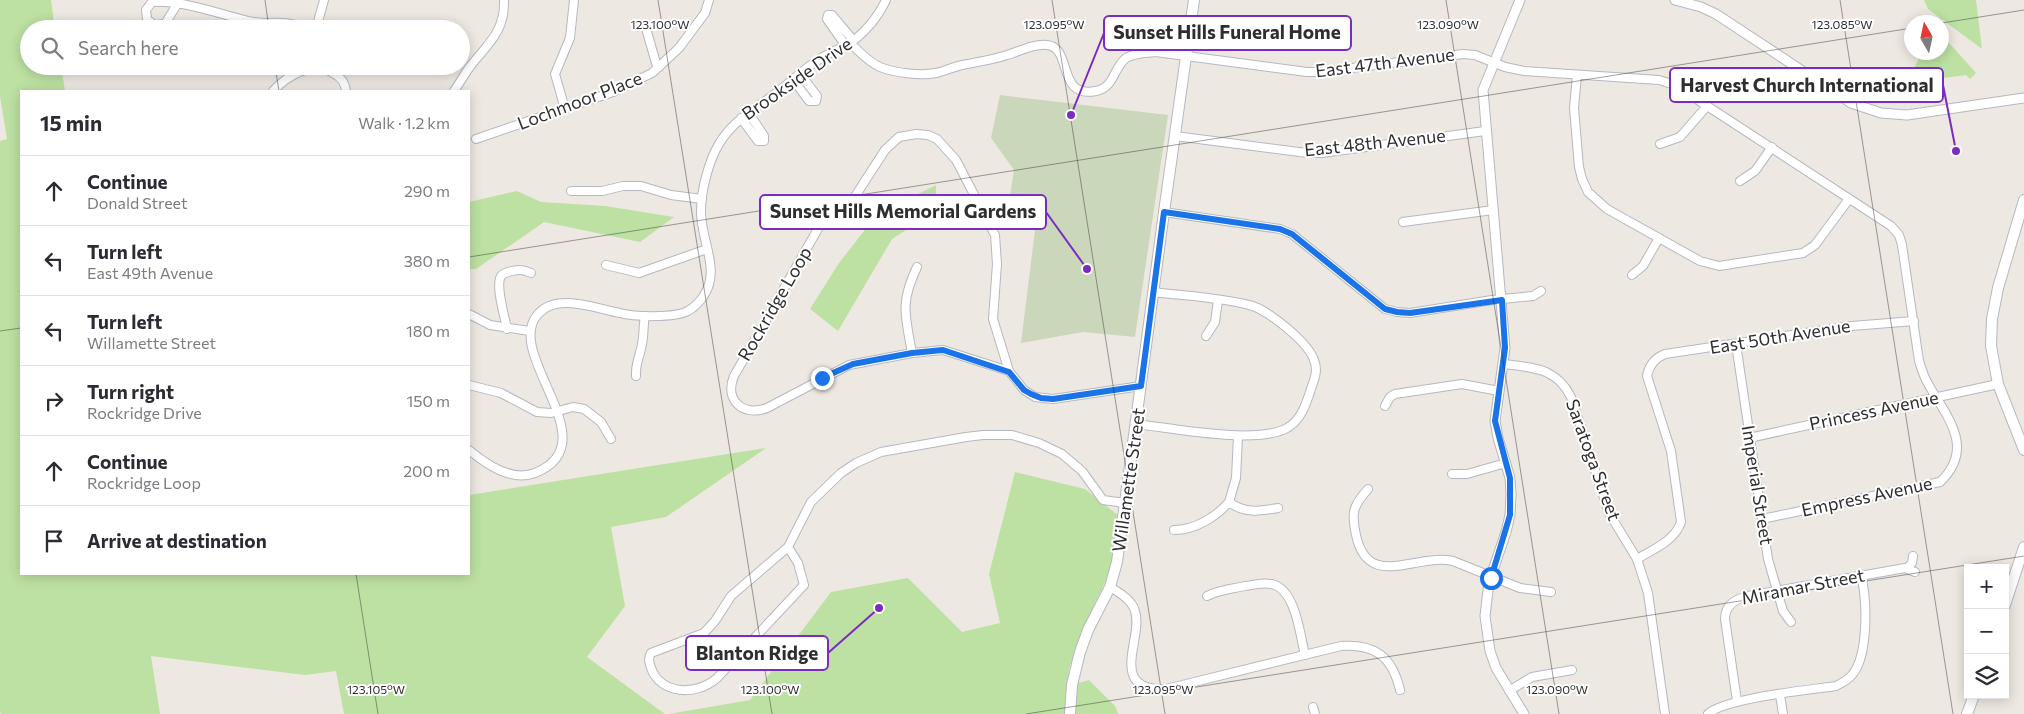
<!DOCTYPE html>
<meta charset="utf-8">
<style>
body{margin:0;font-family:Commissioner,sans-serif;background:#f2f2f3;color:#2b2b33}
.controls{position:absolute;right:15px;bottom:15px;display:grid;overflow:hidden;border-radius:0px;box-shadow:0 2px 12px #0003}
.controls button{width:45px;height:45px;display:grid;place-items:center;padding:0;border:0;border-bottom:1px solid #e1e1e2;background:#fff;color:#2b2b33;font:25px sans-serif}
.compass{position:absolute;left:1904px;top:15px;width:45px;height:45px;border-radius:50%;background:#fff;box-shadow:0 2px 12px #0003;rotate:351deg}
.stop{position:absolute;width:15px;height:15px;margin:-11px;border:4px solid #1a73e8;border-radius:50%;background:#fff}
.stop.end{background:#1a73e8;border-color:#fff;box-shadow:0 1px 5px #0008}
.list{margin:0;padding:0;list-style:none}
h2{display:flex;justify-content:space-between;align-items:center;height:65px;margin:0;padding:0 20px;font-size:21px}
h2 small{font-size:16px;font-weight:400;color:#7c7c81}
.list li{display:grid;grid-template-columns:32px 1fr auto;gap:15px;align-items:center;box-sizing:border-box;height:70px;padding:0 20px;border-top:1px solid #e1e1e2}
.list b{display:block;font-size:19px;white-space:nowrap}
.list p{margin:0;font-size:16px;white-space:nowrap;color:#7c7c81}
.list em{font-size:16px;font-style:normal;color:#7c7c81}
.icon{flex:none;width:28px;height:28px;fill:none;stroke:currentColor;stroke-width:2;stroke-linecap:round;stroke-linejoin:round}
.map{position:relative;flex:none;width:2024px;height:714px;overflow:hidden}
.search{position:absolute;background:#fff;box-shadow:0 2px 12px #0003;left:20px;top:20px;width:450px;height:55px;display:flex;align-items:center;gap:12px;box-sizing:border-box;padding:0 18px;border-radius:28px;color:#7c7c81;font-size:19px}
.panel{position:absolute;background:#fff;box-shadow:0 2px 12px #0003;left:20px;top:90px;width:450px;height:485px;border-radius:0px}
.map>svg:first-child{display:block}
.green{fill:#bde1a2}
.cemetery{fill:#cbd7ba}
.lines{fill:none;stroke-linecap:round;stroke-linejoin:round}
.minor-casing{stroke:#b5b8c0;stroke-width:10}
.tertiary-casing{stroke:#b5b8c0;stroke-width:11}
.secondary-casing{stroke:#b5b8c0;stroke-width:12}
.minor{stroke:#fff;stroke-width:8}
.tertiary{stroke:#fff;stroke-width:9}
.secondary{stroke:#fff;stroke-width:10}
.route{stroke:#1a73e8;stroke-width:6}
.ticks{fill:none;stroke:#2e2e2e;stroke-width:1;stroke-opacity:0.45}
.labels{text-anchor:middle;stroke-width:4;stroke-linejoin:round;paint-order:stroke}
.street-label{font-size:18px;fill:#2e2e2e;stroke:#fff}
.ticks-label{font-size:12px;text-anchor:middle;fill:#2e2e2e;stroke:#fff;stroke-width:4;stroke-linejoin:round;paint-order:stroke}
.leader{fill:none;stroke:#7b2cbf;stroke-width:2}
.callout-dot{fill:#7b2cbf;stroke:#fff;stroke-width:2}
.callout{fill:#fff;stroke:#7b2cbf;stroke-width:2}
.callout-label{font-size:19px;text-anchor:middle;font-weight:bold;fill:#2e2e2e}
</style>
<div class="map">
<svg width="2024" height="714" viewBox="0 0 2024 714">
<rect width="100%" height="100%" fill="#eee8e2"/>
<!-- green -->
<g class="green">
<polygon points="0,0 51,0 55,29 29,29 29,66 61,66 65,91 21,91 21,574 469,574 469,495 766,448 666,517 611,527 625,606 587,657 665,714 344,714 336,671 305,675 151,656 160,714 1,714 0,712 0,141 7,139 0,96"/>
<polygon points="1924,0 1976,0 1982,49 1928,9"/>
<polygon points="1942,35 1976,73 1970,79 1966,75 1906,83 1922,53 1942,52"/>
<polygon points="936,185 936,197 922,220 892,239 838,331 810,309 839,263 886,203 914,196"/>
<polygon points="517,191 541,202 605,206 674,217 640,242 544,222 476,269 469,269 469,202"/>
<polygon points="1015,472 1085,489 1119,516 1112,563 1108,576 1084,627 1069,669 1065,714 669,714 750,700 831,592 908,578 962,632 1000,623 989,574"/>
<polygon points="1089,680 1115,706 1118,714 1071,714 1072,685"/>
</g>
<!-- cemetery -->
<polygon class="cemetery" points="1000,95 1168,115 1135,337 1083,332 1021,343 1038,206 1009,202 1014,170 991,138"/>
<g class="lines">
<!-- minor casing -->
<g class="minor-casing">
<g id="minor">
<path d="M179,1L165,24L154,25L147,19L146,10L152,2C185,0 221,15 253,22C263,24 273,22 283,23C292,23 301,27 309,29"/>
<polyline points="316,29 324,0"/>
<polyline points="647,32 656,63 659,67"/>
<path d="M850,43C859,51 868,62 880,67C895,73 920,76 936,73C945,71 953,67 962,65C977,62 992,60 1007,55C1018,52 1034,43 1047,45C1073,47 1056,99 1096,91C1115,87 1113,68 1126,58C1134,53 1146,53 1156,52L1307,72H1320L1463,54L1475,55L1505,67L1524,71L1659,80L1675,85L1891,226L1899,235L1902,245L1919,361C1921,367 1923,374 1926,380C1943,413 1978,446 1940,482L1762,519"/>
<polyline points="846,46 827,19 828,15 832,15 853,40"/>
<polyline points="1577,75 1574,108 1579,167 1582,179 1588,192 1607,209 1700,261 1719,266 1803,253 1815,245 1849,199"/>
<polyline points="793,79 809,101 816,101 817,96 800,74"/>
<path d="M273,91C287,76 312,60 333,73C341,77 345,82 346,91"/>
<path d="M454,91C459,84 464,75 469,68C487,44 505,33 504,0"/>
<polyline points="565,109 555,74 570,38 574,0"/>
<polyline points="741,118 758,141 764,141 764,136 748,112"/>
<polyline points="1175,136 1307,153 1322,153 1485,131"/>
<polyline points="476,139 613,92 652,73 679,48 705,13 709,0"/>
<polyline points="1660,144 1680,137 1707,106"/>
<polyline points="1740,181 1755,171 1772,147"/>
<polyline points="571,191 602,191 623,186 641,186 671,195 702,199"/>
<polyline points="1164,212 1280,229 1292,234 1385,309 1397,312 1410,313 1492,300 1533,296 1541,291"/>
<polyline points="1403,222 1493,210"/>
<polyline points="606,265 639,273 707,249"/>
<polyline points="1632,275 1643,266 1659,238"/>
<polyline points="469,314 490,325 530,331"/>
<path d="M507,329C505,317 495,286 501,276C503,273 508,272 512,271C520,269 524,270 531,273"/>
<polyline points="1206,336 1215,322 1218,300"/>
<polyline points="1736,344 1768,559 1783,611 1791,622"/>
<path d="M912,353C905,314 900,303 917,267"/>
<path d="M1504,364C1533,368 1556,367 1571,397L1609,513L1637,559L1648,593L1665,714"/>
<path d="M1009,371L943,350L912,353L849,365L767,408C743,417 724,400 734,376L819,227L854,198L885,150L899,137L916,134L928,135L937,139L956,160L995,235L997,264L993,319L1009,371L1024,390L1035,397L1053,399L1141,386"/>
<path d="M636,376C635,364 640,356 642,344C644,335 643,326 645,316"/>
<polyline points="469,385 501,393 537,412 551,413 573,407 584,409 601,422 611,439"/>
<polyline points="1385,406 1390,397 1395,394 1462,384 1499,391"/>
<path d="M1136,424C1172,428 1257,445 1287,428C1302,420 1307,401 1312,386C1315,378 1318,369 1314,360C1308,342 1267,309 1249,305C1218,297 1185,296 1154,292"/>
<polyline points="1749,438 1998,384"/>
<path d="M469,450C486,464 511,482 535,473C611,443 502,354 538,314C557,292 597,309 620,313C635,317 674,318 688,311C693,308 700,301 703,297C722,270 700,240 701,210C701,191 709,160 719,144C733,120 755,110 776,93C791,82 805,68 821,58C829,53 838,50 846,45C863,36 878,17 886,0"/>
<polyline points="1452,474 1467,474 1506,463"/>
<path d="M1368,489C1353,506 1351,512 1356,535C1368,591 1415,553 1453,561L1520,588L1551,592"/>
<polyline points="1229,502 1236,478 1238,436"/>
<path d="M1174,530C1195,530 1216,517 1229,502C1245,514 1259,511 1278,508"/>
<path d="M788,547L798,563L804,585L717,678C697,696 661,695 651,668C649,662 648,658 651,653L704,633L715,621L731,596L788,547L811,502L841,473L856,463L881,452L966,437L983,435H1012L1039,443L1062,454L1082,471L1103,500L1125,503"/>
<path d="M1637,559C1652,550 1675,541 1681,522L1671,451L1647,376C1649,365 1655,358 1665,354L1852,326L1914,321"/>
<polyline points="1907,568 1912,563 1913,556"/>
<path d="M1110,587C1120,593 1132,600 1135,611C1144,638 1106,691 1166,689L1341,646C1375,644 1392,656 1400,690"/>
<path d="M1207,596C1219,590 1232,589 1245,586C1254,585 1263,582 1272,584C1296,590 1300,635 1305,655"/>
<polyline points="1509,691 1532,677 1572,670"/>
<polyline points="1780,695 1783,714"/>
<path d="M1737,701L1725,619C1725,605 1735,599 1748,596L1905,568L1915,572"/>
<polyline points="1313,707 1315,714"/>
<path d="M1708,714C1725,698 1809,690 1836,686C1842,683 1848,680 1852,675C1869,655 1867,599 1861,575"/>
</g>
</g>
<!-- tertiary casing -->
<g class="tertiary-casing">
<g id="tertiary">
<polyline points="1520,0 1483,90 1505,348 1495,421 1498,438 1510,478 1511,494 1510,515 1506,532 1489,582 1485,616 1490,651 1496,668 1524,714"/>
<polyline points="1675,0 1701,7 1716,14 1851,103 1881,113 1907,115 2024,98"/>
</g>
</g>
<!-- secondary casing -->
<g class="secondary-casing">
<g id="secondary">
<polyline points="2024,200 1998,288 1992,319 1991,346 1998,384 2024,450"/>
<polyline points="2005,605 2024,547"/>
<polyline points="1070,714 1072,685 1080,652 1088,630 1110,587 1117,562 1164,212 1194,0"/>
<polyline points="1967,714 1974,695"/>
</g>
</g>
<!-- minor -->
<use href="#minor" class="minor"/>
<!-- tertiary -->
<use href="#tertiary" class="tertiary"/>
<!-- secondary -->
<use href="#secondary" class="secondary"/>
</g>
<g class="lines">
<!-- route -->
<polyline class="route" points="822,378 853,364 912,353 943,350 1009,372 1024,390 1031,394 1041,398 1053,399 1141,386 1164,212 1280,229 1292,234 1385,309 1397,312 1410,313 1502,300 1505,348 1495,421 1510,478 1510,515 1491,578"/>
</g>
<!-- ticks -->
<path class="ticks" d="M265,0L269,29M658,0L772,714M1052,0L1165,714M1446,0L1559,714M1840,0L1953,714M1942,23L2024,10M275,66L279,91M469,257L1912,28M0,331L21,328M356,574L378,714M1026,714L2024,556"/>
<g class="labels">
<!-- street labels -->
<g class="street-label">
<text transform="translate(1385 63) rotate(-7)" y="6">East 47th Avenue</text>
<text transform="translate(797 79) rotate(-35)" y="6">Brookside Drive</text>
<text transform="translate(580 101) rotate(-21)" y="6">Lochmoor Place</text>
<text transform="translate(1375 143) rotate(-6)" y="6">East 48th Avenue</text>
<text transform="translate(775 304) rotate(-60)" y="6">Rockridge Loop</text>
<text transform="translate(1780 337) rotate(-9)" y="6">East 50th Avenue</text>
<text transform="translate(1874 411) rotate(-12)" y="6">Princess Avenue</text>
<text transform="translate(1593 460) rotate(70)" y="6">Saratoga Street</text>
<text transform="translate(1129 480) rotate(-82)" y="6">Willamette Street</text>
<text transform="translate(1757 485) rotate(81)" y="6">Imperial Street</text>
<text transform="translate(1867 497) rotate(-12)" y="6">Empress Avenue</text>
<text transform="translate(1803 587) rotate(-11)" y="6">Miramar Street</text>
</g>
</g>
<g class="ticks-label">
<text x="660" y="29">123.100°W</text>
<text x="1054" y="29">123.095°W</text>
<text x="1448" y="29">123.090°W</text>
<text x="1842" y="29">123.085°W</text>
<text x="376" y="694">123.105°W</text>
<text x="770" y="694">123.100°W</text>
<text x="1163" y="694">123.095°W</text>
<text x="1557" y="694">123.090°W</text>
</g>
<!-- callouts -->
<path class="leader" d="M1071 115L1104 33M1956 151L1943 85M1087 269L1046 212M879 608L828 653"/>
<g class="callout-dot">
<circle cx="1071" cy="115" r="5"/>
<circle cx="1956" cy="151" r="5"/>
<circle cx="1087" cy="269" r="5"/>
<circle cx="879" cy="608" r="5"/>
</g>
<g class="callout">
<rect x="1104" y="16" width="247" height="34" rx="5"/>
<rect x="1670" y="68" width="273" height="34" rx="5"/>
<rect x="760" y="195" width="286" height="34" rx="5"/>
<rect x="686" y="636" width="142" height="34" rx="5"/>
</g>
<g class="callout-label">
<text x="1227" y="39">Sunset Hills Funeral Home</text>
<text x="1807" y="92">Harvest Church International</text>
<text x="903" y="218">Sunset Hills Memorial Gardens</text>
<text x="757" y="660">Blanton Ridge</text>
</g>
</svg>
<div class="controls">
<button>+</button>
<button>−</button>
<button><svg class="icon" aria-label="layers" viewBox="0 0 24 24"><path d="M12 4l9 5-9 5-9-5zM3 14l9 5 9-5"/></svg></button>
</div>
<svg class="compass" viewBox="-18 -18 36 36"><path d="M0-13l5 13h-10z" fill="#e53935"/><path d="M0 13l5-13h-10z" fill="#7c7c81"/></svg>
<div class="stop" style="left:1491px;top:578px"></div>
<div class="stop end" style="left:822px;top:378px"></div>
<div class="search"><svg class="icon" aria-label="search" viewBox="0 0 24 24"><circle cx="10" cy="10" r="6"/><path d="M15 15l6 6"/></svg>Search here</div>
<section class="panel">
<h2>15 min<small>Walk · 1.2 km</small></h2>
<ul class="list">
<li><svg class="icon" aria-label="ahead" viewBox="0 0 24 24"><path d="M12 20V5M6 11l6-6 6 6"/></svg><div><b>Continue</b><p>Donald Street</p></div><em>290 m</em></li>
<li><svg class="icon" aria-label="left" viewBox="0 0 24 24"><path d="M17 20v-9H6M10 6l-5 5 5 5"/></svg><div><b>Turn left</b><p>East 49th Avenue</p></div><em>380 m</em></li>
<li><svg class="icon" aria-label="left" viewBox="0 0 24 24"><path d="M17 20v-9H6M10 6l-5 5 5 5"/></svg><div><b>Turn left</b><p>Willamette Street</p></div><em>180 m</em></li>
<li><svg class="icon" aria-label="right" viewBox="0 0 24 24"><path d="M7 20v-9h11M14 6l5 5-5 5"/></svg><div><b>Turn right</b><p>Rockridge Drive</p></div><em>150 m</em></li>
<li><svg class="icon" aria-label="ahead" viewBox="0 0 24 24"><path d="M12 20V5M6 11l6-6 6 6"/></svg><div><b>Continue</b><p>Rockridge Loop</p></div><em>200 m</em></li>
<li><svg class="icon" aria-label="arrive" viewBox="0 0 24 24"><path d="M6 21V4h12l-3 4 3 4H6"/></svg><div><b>Arrive at destination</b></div></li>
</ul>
</section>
</div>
